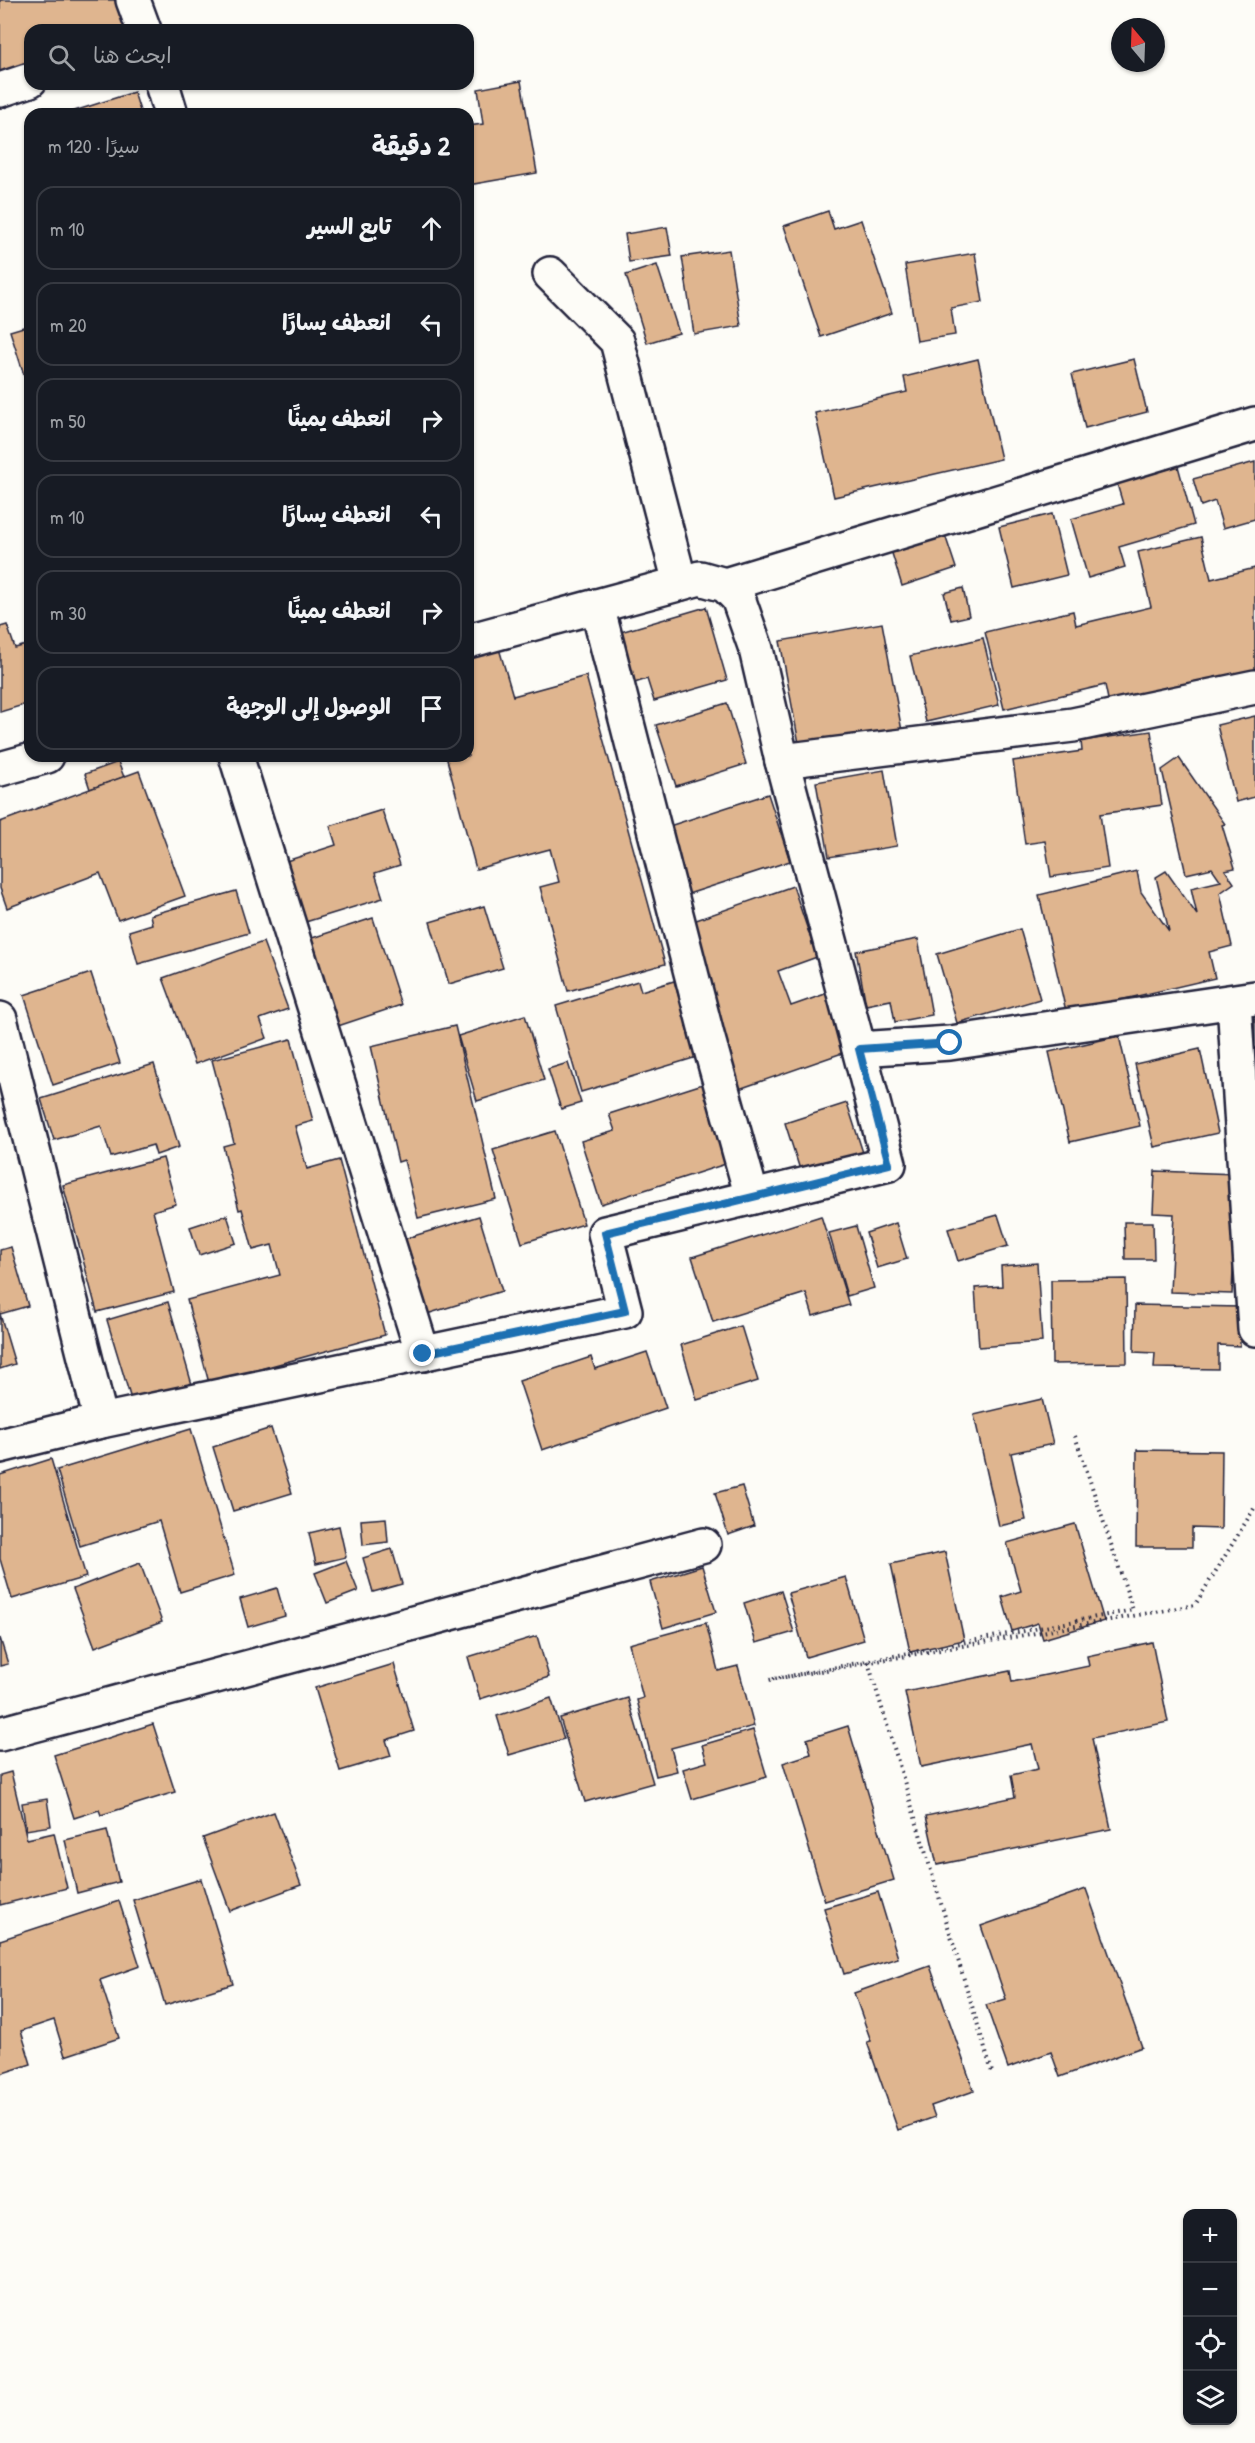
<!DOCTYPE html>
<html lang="ar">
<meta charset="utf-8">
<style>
body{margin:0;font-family:"Patrick Hand","Playpen Sans Arabic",sans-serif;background:#242831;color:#f1f3f6;direction:rtl}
.controls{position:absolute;right:18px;bottom:18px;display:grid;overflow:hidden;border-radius:12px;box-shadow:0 2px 4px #0004}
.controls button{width:54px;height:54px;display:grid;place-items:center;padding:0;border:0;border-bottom:2px solid #363941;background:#171b24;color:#f1f3f6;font:30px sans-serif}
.compass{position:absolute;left:1111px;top:18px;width:54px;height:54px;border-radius:50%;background:#171b24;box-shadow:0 2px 4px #0004;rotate:341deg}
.stop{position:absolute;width:18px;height:18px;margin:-14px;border:4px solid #1f6fb2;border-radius:50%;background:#fff}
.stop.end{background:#1f6fb2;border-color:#fff;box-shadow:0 2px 6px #0008}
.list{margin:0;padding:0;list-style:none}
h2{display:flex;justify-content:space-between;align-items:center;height:78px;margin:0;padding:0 24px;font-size:26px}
h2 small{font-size:20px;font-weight:400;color:#9ea1a6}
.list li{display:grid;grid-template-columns:39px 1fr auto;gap:18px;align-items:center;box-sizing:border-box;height:84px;margin:0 12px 12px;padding:0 12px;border:2px solid #363941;border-radius:18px}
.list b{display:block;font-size:22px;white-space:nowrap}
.list em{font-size:20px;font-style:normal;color:#9ea1a6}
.icon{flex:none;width:33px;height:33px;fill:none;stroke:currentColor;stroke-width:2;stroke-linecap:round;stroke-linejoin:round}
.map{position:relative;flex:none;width:1255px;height:2443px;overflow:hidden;direction:ltr}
.search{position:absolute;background:#171b24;box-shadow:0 2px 4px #0004;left:24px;top:24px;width:450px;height:66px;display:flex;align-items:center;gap:15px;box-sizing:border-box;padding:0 21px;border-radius:18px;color:#9ea1a6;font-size:22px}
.panel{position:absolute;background:#171b24;box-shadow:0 2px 4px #0004;left:24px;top:108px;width:450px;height:654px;border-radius:18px;direction:rtl}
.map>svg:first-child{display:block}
.building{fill:#dfb58f;stroke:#22223b;stroke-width:1.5}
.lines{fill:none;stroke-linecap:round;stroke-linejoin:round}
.street-casing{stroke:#22223b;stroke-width:38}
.path{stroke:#22223b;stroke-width:4;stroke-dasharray:1.5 4.5;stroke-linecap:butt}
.street{stroke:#fdfcf7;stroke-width:33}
.route{stroke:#1f6fb2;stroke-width:8}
</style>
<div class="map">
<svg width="1255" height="2443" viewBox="0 0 1255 2443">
<rect width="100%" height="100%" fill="#fdfcf7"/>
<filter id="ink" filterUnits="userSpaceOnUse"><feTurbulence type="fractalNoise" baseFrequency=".0167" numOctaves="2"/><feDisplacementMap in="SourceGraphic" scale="12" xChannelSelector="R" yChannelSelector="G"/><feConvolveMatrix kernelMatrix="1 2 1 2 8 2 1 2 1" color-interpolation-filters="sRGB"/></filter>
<g filter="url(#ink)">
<!-- building -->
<g class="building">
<polygon points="0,0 117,0 126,27 115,30 30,30 30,74 0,84"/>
<polygon points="521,81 537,173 468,185 468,126 483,124 478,89"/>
<polygon points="134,92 141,114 65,114"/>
<polygon points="828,211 834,229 861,220 892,313 821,337 784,226"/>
<polygon points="667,227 672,256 629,262 625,234"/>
<polygon points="729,250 741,326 694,334 682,257"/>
<polygon points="975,253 983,302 951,308 955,335 917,341 905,265"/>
<polygon points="657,265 679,333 647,343 626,275"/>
<polygon points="30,325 30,380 26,381 10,331"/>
<polygon points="978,359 1001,459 834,497 815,413 907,392 904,377"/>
<polygon points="1134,359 1147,412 1085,428 1072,374"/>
<polygon points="1255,462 1255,519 1223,528 1215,501 1201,506 1193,479"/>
<polygon points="1178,466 1194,525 1119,547 1125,567 1088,578 1071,519 1123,504 1117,484"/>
<polygon points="1052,514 1067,575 1014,588 999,527"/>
<polygon points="940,520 956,568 902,586 887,537"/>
<polygon points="1201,537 1211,579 1255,568 1255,674 1110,709 1105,685 1004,709 985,632 1073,611 1076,625 1151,607 1138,552"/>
<polygon points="963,588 969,616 951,620 944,593"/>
<polygon points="706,607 727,680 654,701 647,679 622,687 607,636"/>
<polygon points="882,623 902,731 800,749 780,641"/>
<polygon points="7,625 15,648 30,644 30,703 0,712 0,627"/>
<polygon points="983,638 999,705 926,722 910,656"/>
<polygon points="498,645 513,696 586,676 665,964 568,991 540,887 559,882 550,849 476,869 446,756 468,756 468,654"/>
<polygon points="727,703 746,764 676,786 656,725"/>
<polygon points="1255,716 1255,797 1236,802 1217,725"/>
<polygon points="1151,731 1162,805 1100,814 1108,868 1051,877 1045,841 1025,844 1013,761 1082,751 1081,741"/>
<polygon points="1179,758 1225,824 1222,825 1235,868 1225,870 1234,883 1220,893 1232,946 1209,952 1215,978 1069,1012 1065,1007 1039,895 1137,871 1141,892 1169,931 1156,877 1166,871 1197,915 1191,888 1221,881 1212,868 1186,874 1162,770"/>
<polygon points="118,762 124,777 90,789 85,774"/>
<polygon points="884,770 897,846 829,857 816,782"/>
<polygon points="139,771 185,896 118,920 100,873 7,908 0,888 0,822"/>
<polygon points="768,794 790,861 679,897 657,830"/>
<polygon points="382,810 400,865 375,873 383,898 299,924 280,863 336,845 330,826"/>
<polygon points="793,886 817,957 778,971 791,1006 828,993 848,1051 739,1089 682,925"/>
<polygon points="236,891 249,933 138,964 129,931 152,924 150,915"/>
<polygon points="484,906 503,968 449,984 430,922"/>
<polygon points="373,918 401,1005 329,1029 300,942"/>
<polygon points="1020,929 1040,999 957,1023 937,954"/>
<polygon points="918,939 932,1015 895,1022 891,1000 866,1005 856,951"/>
<polygon points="263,942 288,1009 260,1019 267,1038 195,1064 163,978"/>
<polygon points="91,973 120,1063 53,1085 24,995"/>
<polygon points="638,981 641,991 674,981 697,1057 581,1092 556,1006"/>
<polygon points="525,1015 544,1080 477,1101 458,1036"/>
<polygon points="1245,1018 1255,1018 1255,1083"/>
<polygon points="455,1026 496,1199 418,1218 404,1160 398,1162 371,1046"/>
<polygon points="1119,1036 1140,1126 1070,1142 1049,1052"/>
<polygon points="291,1039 313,1121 295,1126 307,1169 339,1160 385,1335 209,1383 187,1300 280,1275 272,1245 253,1250 242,1209 239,1210 223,1146 234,1143 212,1060"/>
<polygon points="1200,1049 1218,1133 1154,1147 1135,1064"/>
<polygon points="568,1063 581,1103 561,1109 548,1069"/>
<polygon points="154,1064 179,1147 156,1155 153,1145 111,1157 101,1126 54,1140 41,1099"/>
<polygon points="709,1082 735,1161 601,1204 581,1141 615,1131 609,1114"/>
<polygon points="847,1103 866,1162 804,1182 785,1123"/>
<polygon points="555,1131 584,1224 522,1243 493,1150"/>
<polygon points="163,1158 176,1204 153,1211 174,1292 97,1312 63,1185"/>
<polygon points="1155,1171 1237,1174 1232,1294 1170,1292 1174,1214 1153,1213"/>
<polygon points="227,1215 236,1243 199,1255 190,1227"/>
<polygon points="998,1215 1008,1246 958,1261 948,1229"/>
<polygon points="479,1216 502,1291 417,1317 394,1242"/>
<polygon points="821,1216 849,1305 813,1316 806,1293 713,1322 692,1257"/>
<polygon points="1124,1222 1153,1222 1154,1259 1125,1259"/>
<polygon points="896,1223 907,1259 877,1268 866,1233"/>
<polygon points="856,1226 874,1288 847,1296 829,1233"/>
<polygon points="11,1247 28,1306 0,1314 15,1364 0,1369 0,1250"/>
<polygon points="1037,1263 1042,1342 979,1347 975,1288 1002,1286 1001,1266"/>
<polygon points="1126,1279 1127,1363 1052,1364 1051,1280"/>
<polygon points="168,1302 193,1388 133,1406 107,1320"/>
<polygon points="1135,1305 1240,1307 1240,1346 1218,1345 1218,1369 1154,1368 1155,1353 1134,1352"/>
<polygon points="741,1326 758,1381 697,1400 681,1345"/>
<polygon points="647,1352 666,1408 542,1450 519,1381 591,1357 595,1369"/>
<polygon points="1042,1399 1053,1444 1011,1453 1026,1520 999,1526 974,1415"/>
<polygon points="271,1428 292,1493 233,1511 213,1447"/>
<polygon points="191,1429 235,1575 180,1592 159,1521 80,1546 57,1470"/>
<polygon points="1137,1450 1222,1451 1221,1529 1192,1528 1192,1547 1136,1547"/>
<polygon points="51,1459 86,1577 12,1599 0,1559 0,1475"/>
<polygon points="742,1486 754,1526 728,1535 715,1493"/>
<polygon points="386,1518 388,1542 363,1545 361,1520"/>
<polygon points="1075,1524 1104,1621 1043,1639 1038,1623 1012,1631 1002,1597 1021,1591 1007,1543"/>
<polygon points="339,1526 346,1557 316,1564 309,1533"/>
<polygon points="392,1549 402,1584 373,1592 363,1558"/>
<polygon points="945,1552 964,1640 910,1652 891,1564"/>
<polygon points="346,1561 358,1591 327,1603 315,1573"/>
<polygon points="140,1563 162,1622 95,1647 73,1589"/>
<polygon points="702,1566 716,1612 663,1628 650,1582"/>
<polygon points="846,1577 864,1640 806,1657 788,1593"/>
<polygon points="277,1588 285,1616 248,1627 240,1599"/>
<polygon points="781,1591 794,1632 756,1643 744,1603"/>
<polygon points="706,1623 718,1671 738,1666 754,1726 671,1748 677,1771 656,1776 637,1700 643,1698 629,1644"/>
<polygon points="537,1636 549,1677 480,1699 468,1657"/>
<polygon points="0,1638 8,1664 0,1666"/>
<polygon points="1152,1642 1168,1722 1092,1738 1111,1829 937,1865 926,1816 1015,1797 1011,1775 1038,1769 1032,1744 921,1767 905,1692 1010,1671 1012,1682 1089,1666 1087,1656"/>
<polygon points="394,1664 414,1731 386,1740 391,1756 340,1771 315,1688"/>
<polygon points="551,1698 564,1739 509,1755 497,1716"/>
<polygon points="628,1698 653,1783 585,1802 560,1718"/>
<polygon points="153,1724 175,1792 101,1815 99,1810 74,1818 54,1755"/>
<polygon points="848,1726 894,1880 825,1901 783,1763 811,1754 807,1739"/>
<polygon points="753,1730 767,1777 692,1799 683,1769 707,1762 702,1745"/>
<polygon points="11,1772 27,1839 54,1833 67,1888 0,1905 0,1775"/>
<polygon points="47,1799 51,1826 26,1830 22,1803"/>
<polygon points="274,1812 301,1885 230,1911 203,1838"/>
<polygon points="107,1830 119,1882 77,1893 65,1840"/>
<polygon points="201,1879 233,1984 165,2005 133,1900"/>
<polygon points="1086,1889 1142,2047 1060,2077 1051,2052 1008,2068 986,2005 1006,1999 981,1926"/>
<polygon points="878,1892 898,1958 844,1974 824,1908"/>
<polygon points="119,1901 140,1966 100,1980 119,2038 65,2056 54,2020 21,2031 31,2064 0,2074 0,1940"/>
<polygon points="930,1966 974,2091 931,2106 935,2117 898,2130 867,2042 871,2041 854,1993"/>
</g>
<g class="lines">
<!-- street casing -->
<g class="street-casing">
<g id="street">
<polyline points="133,0 144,30"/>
<polyline points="162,84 171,114"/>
<polyline points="0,90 30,80"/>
<polyline points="550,274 617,341 680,583"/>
<polyline points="725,585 1255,424"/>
<polyline points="597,606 707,1035 752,1197"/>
<polyline points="468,641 700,578 725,585 738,598 756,649 782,761 859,1049 950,1043 1255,998"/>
<polyline points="236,756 423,1354"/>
<polyline points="782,761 1073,725 1255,687"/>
<polyline points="0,769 47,756"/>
<polyline points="1234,1002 1255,1329"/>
<polyline points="0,1019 101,1421"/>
<polyline points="0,1446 101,1421 625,1311 605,1233 889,1164 859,1049"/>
<polyline points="0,1734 704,1545"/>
</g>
</g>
<!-- path -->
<g class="path">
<polyline points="1075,1436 1133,1610 769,1680 1195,1605 1255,1507"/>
<polyline points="868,1662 992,2072"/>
</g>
<!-- street -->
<use href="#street" class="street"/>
</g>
</g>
<g class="lines" filter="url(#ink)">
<!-- route -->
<polyline class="route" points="423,1354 625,1311 605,1233 889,1164 859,1049 950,1043"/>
</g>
</svg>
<div class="controls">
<button>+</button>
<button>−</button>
<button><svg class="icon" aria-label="locate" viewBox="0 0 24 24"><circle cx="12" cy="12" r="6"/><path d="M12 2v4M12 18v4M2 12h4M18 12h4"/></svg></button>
<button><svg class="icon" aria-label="layers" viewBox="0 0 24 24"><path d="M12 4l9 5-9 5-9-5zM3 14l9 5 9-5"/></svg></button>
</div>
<svg class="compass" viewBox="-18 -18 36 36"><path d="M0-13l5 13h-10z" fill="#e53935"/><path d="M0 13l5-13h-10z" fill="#9ea1a6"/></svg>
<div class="stop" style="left:950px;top:1043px"></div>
<div class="stop end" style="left:423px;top:1354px"></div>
<div class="search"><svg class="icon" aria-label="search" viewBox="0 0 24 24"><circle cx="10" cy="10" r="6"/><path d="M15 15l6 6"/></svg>ابحث هنا</div>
<section class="panel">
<h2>2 دقيقة<small>سيرًا · 120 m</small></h2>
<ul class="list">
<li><svg class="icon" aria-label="ahead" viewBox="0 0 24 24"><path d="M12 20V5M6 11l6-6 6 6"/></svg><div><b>تابع السير</b></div><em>10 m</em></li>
<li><svg class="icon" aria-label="left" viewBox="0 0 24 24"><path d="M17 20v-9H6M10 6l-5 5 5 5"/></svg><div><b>انعطف يسارًا</b></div><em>20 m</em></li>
<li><svg class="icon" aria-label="right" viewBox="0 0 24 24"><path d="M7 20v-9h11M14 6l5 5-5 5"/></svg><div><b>انعطف يمينًا</b></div><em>50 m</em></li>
<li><svg class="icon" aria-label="left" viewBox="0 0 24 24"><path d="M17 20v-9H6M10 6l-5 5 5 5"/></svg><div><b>انعطف يسارًا</b></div><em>10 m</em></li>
<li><svg class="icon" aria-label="right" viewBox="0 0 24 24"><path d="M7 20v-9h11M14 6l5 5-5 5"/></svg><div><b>انعطف يمينًا</b></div><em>30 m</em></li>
<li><svg class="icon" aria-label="arrive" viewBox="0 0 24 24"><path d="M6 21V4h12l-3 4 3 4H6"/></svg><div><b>الوصول إلى الوجهة</b></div></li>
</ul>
</section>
</div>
